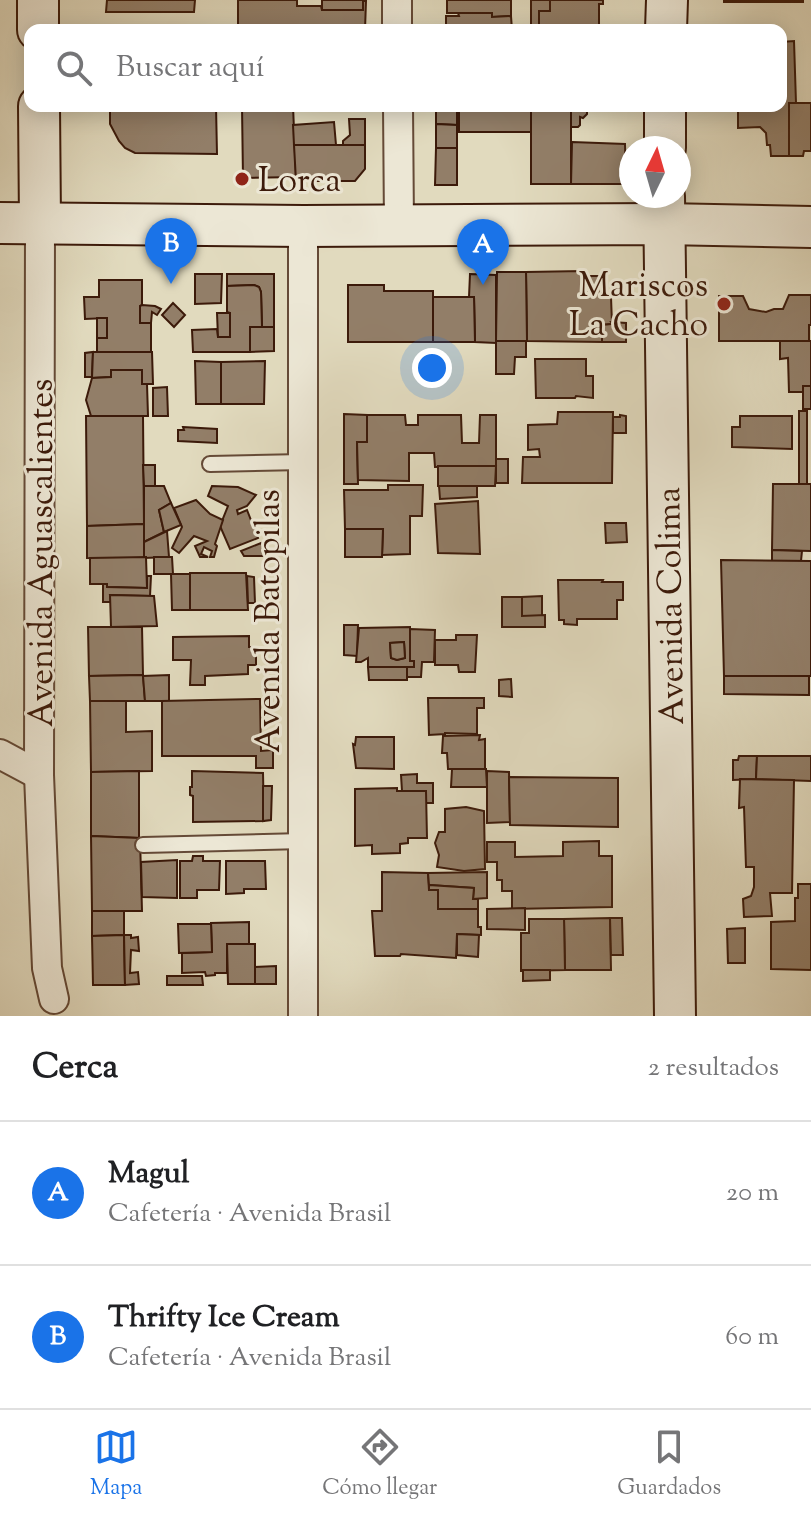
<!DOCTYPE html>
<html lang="es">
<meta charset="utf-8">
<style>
body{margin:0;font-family:"Sorts Mill Goudy",serif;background:#f2f2f2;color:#202124}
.compass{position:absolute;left:619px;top:136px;width:72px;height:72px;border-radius:50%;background:#fff;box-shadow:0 4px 20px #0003;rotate:5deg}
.you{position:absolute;left:432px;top:368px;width:28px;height:28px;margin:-20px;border:6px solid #fff;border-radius:50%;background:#1a73e8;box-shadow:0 0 0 12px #1a73e833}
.badge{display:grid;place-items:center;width:52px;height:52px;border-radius:50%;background:#1a73e8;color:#fff;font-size:26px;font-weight:700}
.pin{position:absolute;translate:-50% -66px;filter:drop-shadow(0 2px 4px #0008)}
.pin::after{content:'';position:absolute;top:42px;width:28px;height:24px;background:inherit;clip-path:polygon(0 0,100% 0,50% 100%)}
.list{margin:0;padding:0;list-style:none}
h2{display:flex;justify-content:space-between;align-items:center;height:104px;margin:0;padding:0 32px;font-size:34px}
h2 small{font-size:26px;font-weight:400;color:#757577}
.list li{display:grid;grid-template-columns:52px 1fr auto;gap:24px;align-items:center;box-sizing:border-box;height:144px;padding:0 32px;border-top:2px solid #e0e0e0}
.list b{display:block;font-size:30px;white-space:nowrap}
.list p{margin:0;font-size:26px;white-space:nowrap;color:#757577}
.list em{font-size:26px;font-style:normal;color:#757577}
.icon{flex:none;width:44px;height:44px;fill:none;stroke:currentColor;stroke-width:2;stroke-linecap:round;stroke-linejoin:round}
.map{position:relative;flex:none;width:811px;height:1016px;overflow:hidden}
.search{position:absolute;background:#fff;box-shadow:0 4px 20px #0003;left:24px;right:24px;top:24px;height:88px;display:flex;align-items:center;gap:20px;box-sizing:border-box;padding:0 28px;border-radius:16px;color:#757577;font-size:30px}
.sheet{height:392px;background:#fff}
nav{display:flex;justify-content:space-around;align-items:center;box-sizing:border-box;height:112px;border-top:2px solid #e0e0e0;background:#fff;font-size:22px;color:#757577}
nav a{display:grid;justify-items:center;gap:4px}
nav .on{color:#1a73e8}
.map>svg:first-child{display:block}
.building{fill:#927e68;stroke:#3c1a0a;stroke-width:2;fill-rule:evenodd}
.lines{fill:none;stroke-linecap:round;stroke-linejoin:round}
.lane-casing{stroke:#654a37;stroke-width:18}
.street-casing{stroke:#654a37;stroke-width:32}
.secondary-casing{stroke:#3c1a0a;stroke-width:44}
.lane{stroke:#ece7d5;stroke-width:14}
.street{stroke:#ece7d5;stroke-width:28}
.secondary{stroke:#ece7d5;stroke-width:40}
.poi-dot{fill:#8f2418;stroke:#ece7d5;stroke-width:3}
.labels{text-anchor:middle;stroke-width:6;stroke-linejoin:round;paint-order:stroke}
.poi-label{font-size:34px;fill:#3c1a0a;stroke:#ece7d5;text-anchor:start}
.street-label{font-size:34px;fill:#3c1a0a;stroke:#ece7d5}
</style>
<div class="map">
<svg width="811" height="1016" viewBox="0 0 811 1016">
<rect width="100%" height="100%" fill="#e1dabe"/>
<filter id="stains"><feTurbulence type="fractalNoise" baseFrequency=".0025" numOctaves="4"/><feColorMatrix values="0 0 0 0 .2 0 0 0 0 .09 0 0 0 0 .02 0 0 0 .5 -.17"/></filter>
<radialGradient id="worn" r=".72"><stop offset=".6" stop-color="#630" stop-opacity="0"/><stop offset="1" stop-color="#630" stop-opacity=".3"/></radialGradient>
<!-- building -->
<g class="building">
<polygon points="107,0 195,0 194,12 106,12"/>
<polygon points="238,0 297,0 297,6 321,6 322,10 363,10 363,1 366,1 365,30 238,30"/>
<polygon points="363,0 363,10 322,10 322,0"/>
<polygon points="447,0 511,0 511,16 492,17 492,13 447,13"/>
<polygon points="531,0 550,0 550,11 539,11 539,30 531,30"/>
<polygon points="550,0 603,0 603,4 599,4 599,30 539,30 539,11 550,11"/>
<rect x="724" y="0" width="79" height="2"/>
<polygon points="458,13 492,13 492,17 511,16 512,30 446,30 446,16 459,16"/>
<polygon points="794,41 796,103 789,103 789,156 771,156 770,145 767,145 766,133 760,127 738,128 738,106 781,106 781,42"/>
<polygon points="789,103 811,103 811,151 804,151 803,156 789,156"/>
<polygon points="110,106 216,106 217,154 135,153 125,148 119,141 110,124"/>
<polygon points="242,106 293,106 296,177 243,178"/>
<polygon points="436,107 457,108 457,125 436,124"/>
<rect x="459" y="108" width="72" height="24"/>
<rect x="531" y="108" width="40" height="76"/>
<polygon points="571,108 587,109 587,114 583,118 580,117 580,125 578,127 571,127"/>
<polygon points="349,119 365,119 365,145 343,145 343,141 350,135"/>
<polygon points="334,122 336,145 294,145 293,125"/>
<polygon points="436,124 457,125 457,148 436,148"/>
<polygon points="572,142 625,144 626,184 571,184"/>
<polygon points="294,145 365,145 365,169 355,181 296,181"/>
<polygon points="436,148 457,148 457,185 435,185"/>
<polygon points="583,271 584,276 602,276 602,297 611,297 612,324 602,325 602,342 527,341 526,272"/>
<polygon points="497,272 526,272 527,341 496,341"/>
<polygon points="195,274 222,274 221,303 195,304"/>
<polygon points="227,274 274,274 274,327 262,327 261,292 259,287 254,285 227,286"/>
<polygon points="470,274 496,275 496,343 475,342 474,297 469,297"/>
<polygon points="99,280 142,280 142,305 140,306 140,323 151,323 151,352 97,353 97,338 107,338 107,318 85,319 84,297 99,297"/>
<polygon points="254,285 259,287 261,292 262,327 250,327 250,352 193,352 192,330 217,329 218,337 230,337 230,313 227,312 227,286"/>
<polygon points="348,285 384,285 384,291 433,291 433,342 348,342"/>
<polygon points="789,295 811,295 811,325 809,325 809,341 719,341 719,296 743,296 749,309 766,312 774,309 783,309"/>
<polygon points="433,297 474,297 475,342 433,342"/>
<polygon points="173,303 185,315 174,327 162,315"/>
<polygon points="142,305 155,306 161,309 157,315 152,312 151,323 140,323 140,306"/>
<polygon points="217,313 230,313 230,337 218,337"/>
<rect x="97" y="318" width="10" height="20"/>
<polygon points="611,322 626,323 626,342 602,342 602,325 612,324"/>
<polygon points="250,327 274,327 274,351 250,352"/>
<polygon points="496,341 526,341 526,357 515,357 514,374 496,374"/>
<polygon points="780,341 811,341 811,386 803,386 803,392 789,392 788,358 780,359"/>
<polygon points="93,352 92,377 85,377 85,353"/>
<polygon points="93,352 152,352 153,384 142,384 142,370 111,370 111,377 92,378"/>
<polygon points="535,359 586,359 586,376 593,376 593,398 576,396 575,398 536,398"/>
<polygon points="195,361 221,362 221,404 196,404"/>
<polygon points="265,361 264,404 221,404 221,362"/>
<polygon points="111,370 142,370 142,384 147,384 148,416 91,416 86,400 92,378 111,377"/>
<rect x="803" y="386" width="8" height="23"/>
<polygon points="167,387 168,416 153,416 153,388"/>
<rect x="799" y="411" width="8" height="73"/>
<polygon points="558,412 613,412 612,483 522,483 523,457 540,457 539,449 528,450 528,425 557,424"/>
<polygon points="344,414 367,415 367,442 357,442 358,484 344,484"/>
<polygon points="367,415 405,415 406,425 418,425 418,415 461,415 462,443 479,443 480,415 496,415 496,466 435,467 434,453 409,453 409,481 358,480 357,442 367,442"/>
<polygon points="620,415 626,416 626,433 613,433 613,417 620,417"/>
<polygon points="86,416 143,416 144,524 87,526"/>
<polygon points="740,416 792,416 792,449 732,447 732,427 740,427"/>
<polygon points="183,427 217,429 217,443 178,441 178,430 184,430"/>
<rect x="496" y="459" width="12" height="24"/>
<polygon points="143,465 155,465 155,486 144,486"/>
<polygon points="438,466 496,466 495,486 438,486"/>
<polygon points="773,484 811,484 811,551 772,550"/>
<polygon points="388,485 423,485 422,516 410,516 410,554 382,555 383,529 345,529 344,490 388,490"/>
<polygon points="144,486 164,486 171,503 159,510 164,532 144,542"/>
<polygon points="212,486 238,487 256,495 247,506 237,510 238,514 247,510 258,538 230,549 220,526 228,506 208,496"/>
<polygon points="439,486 477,486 477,497 440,499"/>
<polygon points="196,500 210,514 223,520 215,544 217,546 214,557 210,557 212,551 204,547 201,554 208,557 200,557 195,546 207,541 194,536 179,553 172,548 182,527 174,508"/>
<polygon points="478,501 480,554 438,553 435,504"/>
<polygon points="171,503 181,525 164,532 159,510"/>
<polygon points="605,523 626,523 627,542 606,543"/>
<polygon points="144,524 144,559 87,558 87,526"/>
<polygon points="345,529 383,529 382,557 345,557"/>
<polygon points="167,531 169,557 144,558 144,542"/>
<polygon points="261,543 267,556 244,556 241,551"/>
<polygon points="772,550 802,551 801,561 772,561"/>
<polygon points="146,557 147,588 107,587 107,584 90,584 90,558"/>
<polygon points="154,557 172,557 173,574 154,574"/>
<polygon points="721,560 811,561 811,676 724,676"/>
<polygon points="246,573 248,610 190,610 190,573"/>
<polygon points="171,574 190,574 190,610 172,610"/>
<polygon points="147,576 151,576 150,596 110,595 111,602 103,602 103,584 107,584 107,587 147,588"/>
<polygon points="247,576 254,577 255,603 248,603"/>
<polygon points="558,580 603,580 602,582 623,582 623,600 617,600 617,619 577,619 577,625 564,624 564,620 559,620"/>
<polygon points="110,595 154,596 157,626 111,627"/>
<polygon points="542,596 542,616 522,616 522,597"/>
<polygon points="502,597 522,597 522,616 545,615 545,627 502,627"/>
<polygon points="344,625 358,625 357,656 344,655"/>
<polygon points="88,627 142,627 143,675 89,676"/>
<path d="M410,627V661H414V667H368V658L361,662H356L359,628ZM404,642L405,658L397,660L391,658L390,643Z"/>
<polygon points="410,629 435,630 434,662 422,662 421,677 407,677 407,667 414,667 414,661 410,661"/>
<polygon points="456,635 477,635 475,672 459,672 458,665 435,665 435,640 456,640"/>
<polygon points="249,636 249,647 256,647 256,665 248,665 248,674 205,676 205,685 190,685 191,660 173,660 173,637"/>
<polygon points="404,642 405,658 397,660 391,658 390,643"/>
<polygon points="368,667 407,667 407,680 369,680"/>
<polygon points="143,675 145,701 90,701 89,676"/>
<polygon points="169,675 169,701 145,701 143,676"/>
<polygon points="724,676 809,676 809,695 724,694"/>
<polygon points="511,679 512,697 499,696 499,680"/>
<polygon points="428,698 484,698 484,708 477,708 477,734 445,733 445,734 429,735"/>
<polygon points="260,699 261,751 273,750 273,768 256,768 256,756 162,756 162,701"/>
<polygon points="90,701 126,701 126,732 152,731 152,771 91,772"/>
<polygon points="480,735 479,740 485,739 485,769 448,769 447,753 442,753 443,736"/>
<polygon points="356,737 394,737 394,769 356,768 353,744 355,745"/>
<polygon points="739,756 757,756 756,779 733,780 733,760 738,760"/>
<polygon points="757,756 811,756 811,781 756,779"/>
<polygon points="452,769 486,769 487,787 451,787"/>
<polygon points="139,771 139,838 91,836 91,772"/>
<polygon points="192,771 263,773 264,821 193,822 193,796 190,795 190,787 192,787"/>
<polygon points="487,771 509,772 510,822 487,823"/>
<polygon points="417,774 417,783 433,783 433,803 426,803 426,791 402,791 401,775"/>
<polygon points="509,777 618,778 618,827 510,825"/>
<polygon points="740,779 794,780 792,893 770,893 772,916 744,917 743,899 751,896 754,887 754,867 746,867 744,807 739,808"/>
<polygon points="263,786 272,786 271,820 263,821"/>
<polygon points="397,788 397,791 426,791 427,838 408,838 408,843 400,844 400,853 372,854 372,845 355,846 355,789"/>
<polygon points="466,807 484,811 485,869 464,871 437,867 439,855 435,843 439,832 445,832 445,809"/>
<polygon points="91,836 140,838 142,911 92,911"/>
<polygon points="599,841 599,856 612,856 612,907 512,909 512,891 502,891 502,880 497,880 497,862 487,862 487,842 515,842 515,857 563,856 563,842"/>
<polygon points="193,856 203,856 203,861 220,861 219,890 197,890 197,898 180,898 180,861 192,861"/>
<polygon points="177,860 177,898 142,897 141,862"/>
<polygon points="226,861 265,861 266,889 244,889 244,893 226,894"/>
<polygon points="382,872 428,873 429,890 438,890 438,909 478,909 478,927 481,927 481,935 457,934 456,958 401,954 400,956 375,956 372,911 382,911"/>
<polygon points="487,872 487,898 473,899 474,888 429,885 428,873"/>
<polygon points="798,884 811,884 811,970 771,969 771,922 795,921 795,898 798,898"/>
<polygon points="429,885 474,888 473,899 478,899 478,909 438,909 438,890 429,890"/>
<polygon points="525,908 525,930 487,929 487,909"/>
<polygon points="92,911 124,911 124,935 92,936"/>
<polygon points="610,918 611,970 565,970 564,919"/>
<polygon points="610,918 622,918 623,955 611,955"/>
<polygon points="529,919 564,919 565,970 521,971 521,933 529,933"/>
<polygon points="249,922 249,944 227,944 227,973 215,973 215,975 206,976 205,972 182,973 182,953 212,952 211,923"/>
<polygon points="178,924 211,924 212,952 179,953"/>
<polygon points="745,928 745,963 728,963 727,929"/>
<polygon points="457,934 479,935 478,957 457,955"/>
<polygon points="124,935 125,985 93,985 92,936"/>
<polygon points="124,935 131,935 131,938 138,937 139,951 131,950 130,973 138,972 139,984 125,985"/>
<polygon points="227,944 255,944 255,984 228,984"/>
<polygon points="276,966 276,984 255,984 255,967"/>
<polygon points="523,970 550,970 550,980 523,981"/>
<polygon points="167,976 202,976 203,985 167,985"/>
</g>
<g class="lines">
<!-- lane casing -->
<g class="lane-casing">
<g id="lane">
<polyline points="210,464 303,462"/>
<polyline points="143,845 303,841"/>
</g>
</g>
<!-- street casing -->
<g class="street-casing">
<g id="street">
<polyline points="397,0 397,30"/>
<polyline points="398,106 399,225"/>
<polyline points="40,223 39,775 47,968 54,999"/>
<polyline points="0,754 39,775"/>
<polyline points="303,1016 303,226"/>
</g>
</g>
<!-- secondary casing -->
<g class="secondary-casing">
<g id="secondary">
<polyline points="38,0 38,30"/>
<polyline points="666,30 667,0"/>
<polyline points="39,106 40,223"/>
<polyline points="665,148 665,106"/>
<polyline points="664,196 675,1016"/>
<polyline points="0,223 303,226 664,224 811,227"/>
</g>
</g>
<!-- lane -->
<use href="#lane" class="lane"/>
<!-- street -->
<use href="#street" class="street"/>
<!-- secondary -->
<use href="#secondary" class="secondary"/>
</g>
<!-- markers -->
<g class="poi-dot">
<circle cx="242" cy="179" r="8"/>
<circle cx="724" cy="304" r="8"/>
</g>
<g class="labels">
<!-- poi labels -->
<g class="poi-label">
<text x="258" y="191">Lorca</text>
<text x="708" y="296" text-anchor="end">Mariscos<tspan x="708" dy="39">La Cacho</tspan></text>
</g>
<!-- street labels -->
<g class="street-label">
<text transform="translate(40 553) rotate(-90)" y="12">Avenida Aguascalientes</text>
<text transform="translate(669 606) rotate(-91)" y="12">Avenida Colima</text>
<text transform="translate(267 621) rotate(-90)" y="12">Avenida Batopilas</text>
</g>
</g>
<rect width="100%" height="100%" filter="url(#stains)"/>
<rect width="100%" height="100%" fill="url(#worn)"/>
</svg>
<svg class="compass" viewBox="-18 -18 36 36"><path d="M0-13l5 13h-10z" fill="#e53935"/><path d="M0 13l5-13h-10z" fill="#757577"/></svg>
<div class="you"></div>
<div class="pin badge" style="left:483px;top:285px">A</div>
<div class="pin badge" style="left:171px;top:284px">B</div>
<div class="search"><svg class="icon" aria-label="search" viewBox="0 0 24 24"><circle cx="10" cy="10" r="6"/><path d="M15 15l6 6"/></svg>Buscar aquí</div>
</div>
<section class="sheet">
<h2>Cerca<small>2 resultados</small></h2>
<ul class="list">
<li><span class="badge">A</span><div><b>Magul</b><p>Cafetería · Avenida Brasil</p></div><em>20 m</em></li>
<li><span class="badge">B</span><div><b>Thrifty Ice Cream</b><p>Cafetería · Avenida Brasil</p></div><em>60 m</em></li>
</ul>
</section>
<nav>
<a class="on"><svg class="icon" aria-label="map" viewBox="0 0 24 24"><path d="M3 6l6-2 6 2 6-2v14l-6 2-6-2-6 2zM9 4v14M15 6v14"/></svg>Mapa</a>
<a><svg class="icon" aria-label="directions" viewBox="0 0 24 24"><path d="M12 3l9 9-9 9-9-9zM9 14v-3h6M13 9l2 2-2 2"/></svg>Cómo llegar</a>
<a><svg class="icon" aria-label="saved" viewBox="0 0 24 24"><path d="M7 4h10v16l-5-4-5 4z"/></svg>Guardados</a>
</nav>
